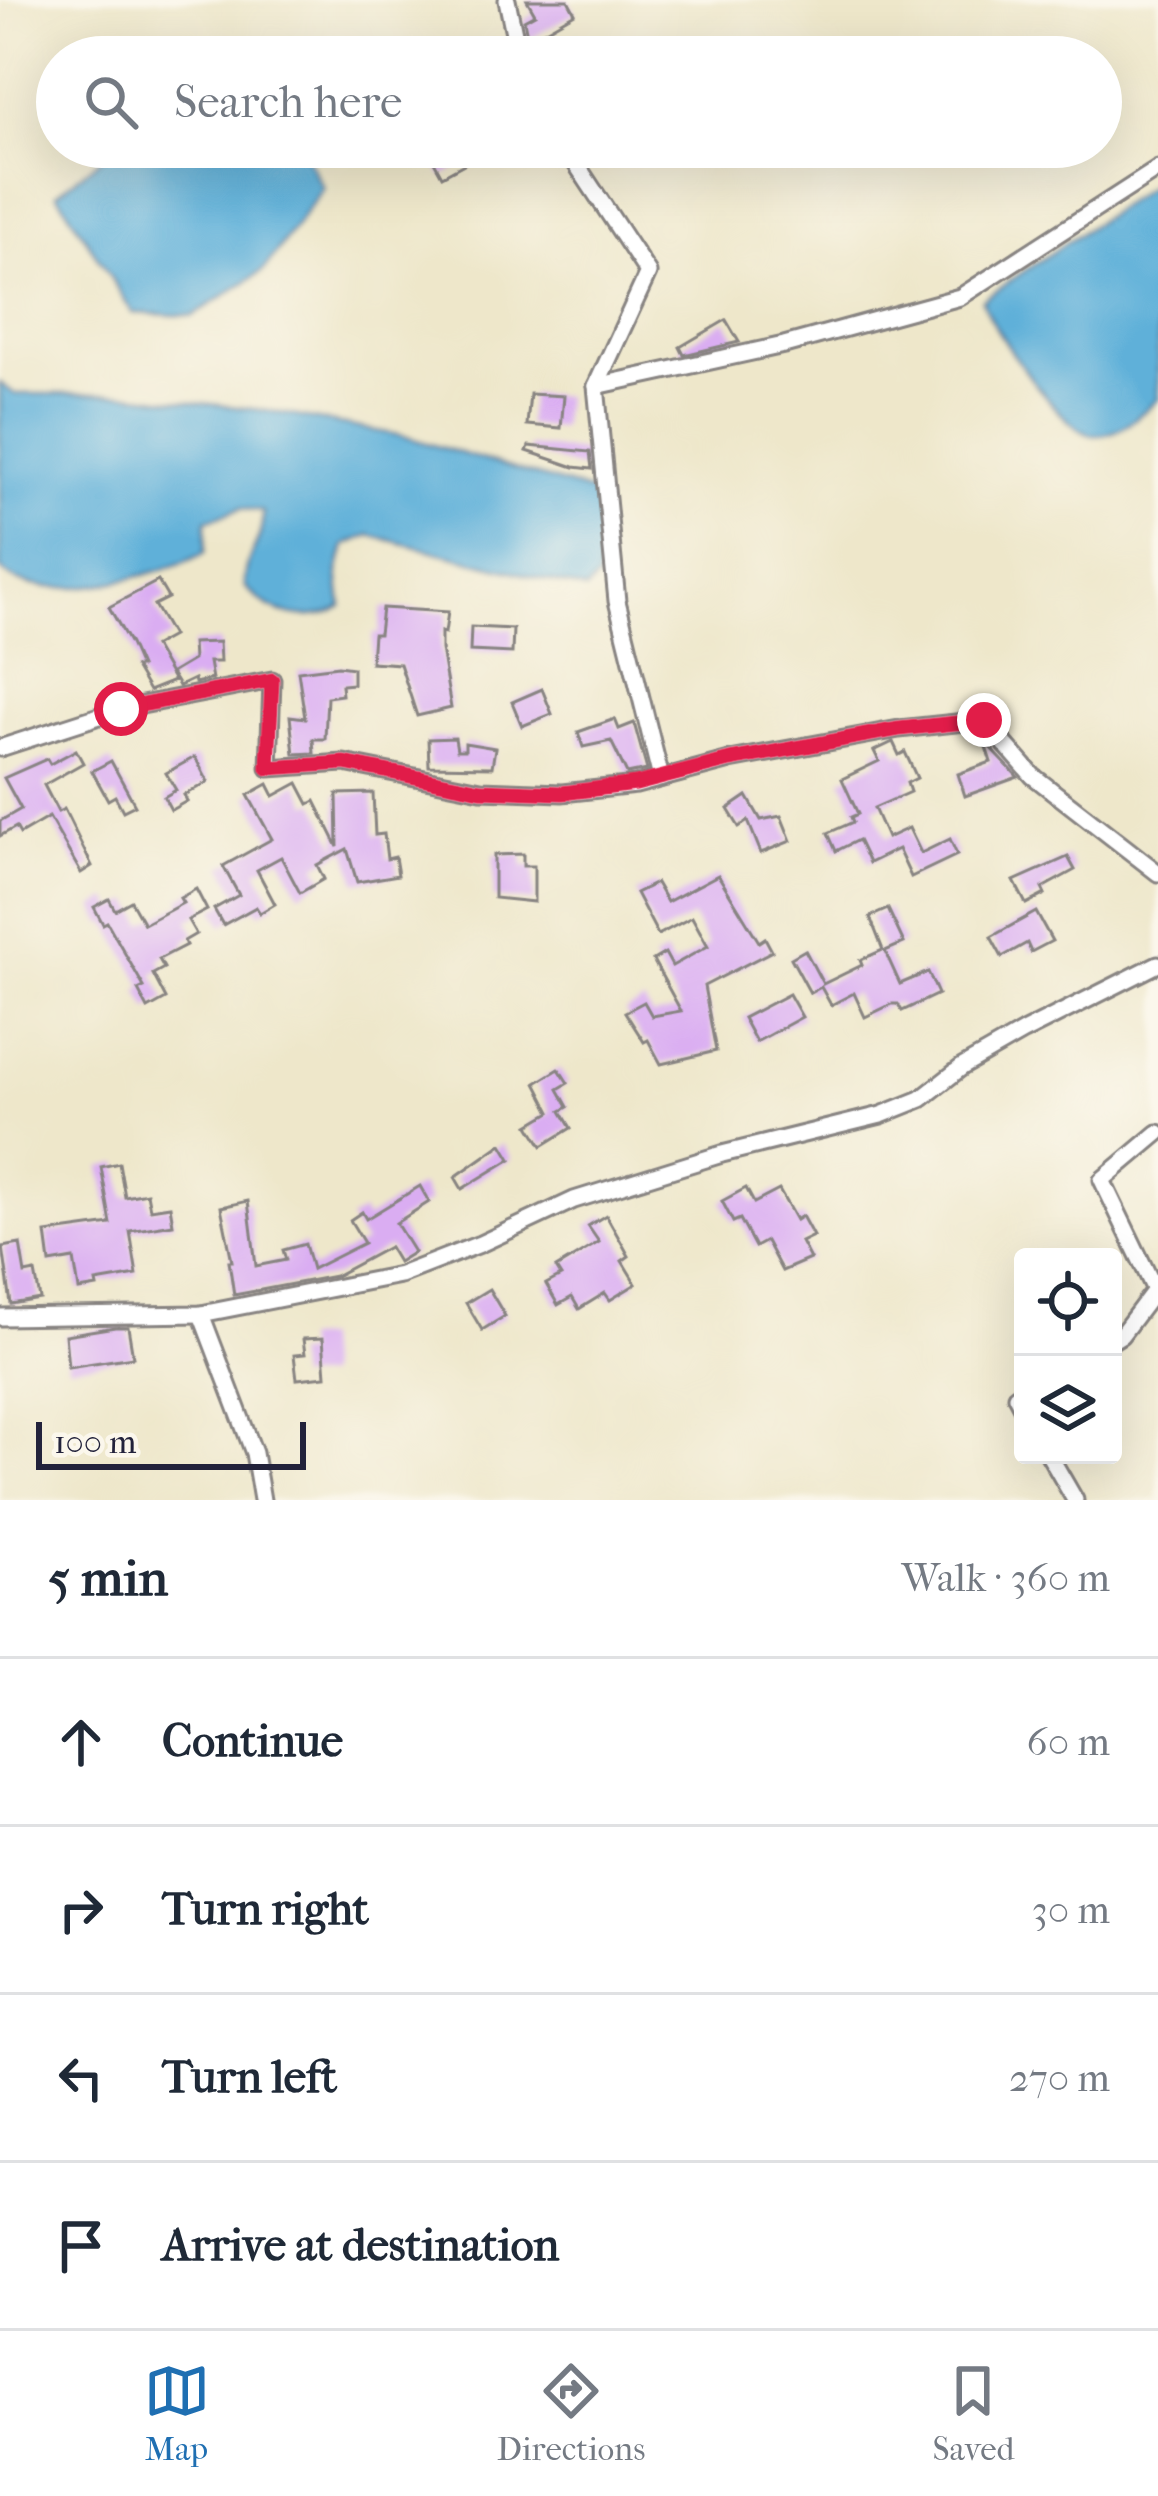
<!DOCTYPE html>
<meta charset="utf-8">
<style>
body{margin:0;font-family:"IM FELL French Canon",serif;background:#f6f6f7;color:#1f2937}
.controls{position:absolute;right:36px;bottom:36px;display:grid;overflow:hidden;border-radius:12px;box-shadow:0 12px 48px #0002}
.controls button{width:108px;height:108px;display:grid;place-items:center;padding:0;border:0;border-bottom:3px solid #e0e1e3;background:#fff;color:#1f2937;font:60px sans-serif}
.scale{position:absolute;left:36px;bottom:30px;width:270px;box-sizing:border-box;padding-left:12px;border:6px solid #22223b;border-top:0;font-size:33px;line-height:42px;white-space:nowrap;color:#22223b;-webkit-text-stroke:9px #fbf7ec;paint-order:stroke}
.stop{position:absolute;width:36px;height:36px;margin:-27px;border:9px solid #e11d48;border-radius:50%;background:#fff}
.stop.end{background:#e11d48;border-color:#fff;box-shadow:0 3px 12px #0008}
.list{margin:0;padding:0;list-style:none}
h2{display:flex;justify-content:space-between;align-items:center;height:156px;margin:0;padding:0 48px;font-size:51px}
h2 small{font-size:39px;font-weight:400;color:#747a83}
.list li{display:grid;grid-template-columns:78px 1fr auto;gap:36px;align-items:center;box-sizing:border-box;height:168px;padding:0 48px;border-top:3px solid #e0e1e3}
.list b{display:block;font-size:45px;white-space:nowrap}
.list em{font-size:39px;font-style:normal;color:#747a83}
.icon{flex:none;width:66px;height:66px;fill:none;stroke:currentColor;stroke-width:2;stroke-linecap:round;stroke-linejoin:round}
.map{position:relative;flex:none;width:1158px;height:1500px;overflow:hidden}
.search{position:absolute;background:#fff;box-shadow:0 12px 48px #0002;left:36px;right:36px;top:36px;height:132px;display:flex;align-items:center;gap:30px;box-sizing:border-box;padding:0 42px;border-radius:66px;color:#747a83;font-size:45px}
.sheet{height:828px;background:#fff}
nav{display:flex;justify-content:space-around;align-items:center;box-sizing:border-box;height:168px;border-top:3px solid #e0e1e3;background:#fff;font-size:33px;color:#747a83}
nav a{display:grid;justify-items:center;gap:6px}
nav .on{color:#1f6fb2}
.map>svg:first-child{display:block}
.water{fill:#5eb0d9;stroke:#40698a;stroke-width:3}
.building{fill:#daadf2}
.lines{fill:none;stroke-linecap:round;stroke-linejoin:round}
.street-casing{stroke:#888482;stroke-width:21}
.street{stroke:#fff;stroke-width:15}
.route{stroke:#e11d48;stroke-width:15}
</style>
<div class="map">
<svg width="1158" height="1500" viewBox="0 0 1158 1500">
<rect width="100%" height="100%" fill="#fbf7ec"/>
<filter id="ink" filterUnits="userSpaceOnUse"><feTurbulence type="fractalNoise" baseFrequency=".00833" numOctaves="2"/><feDisplacementMap in="SourceGraphic" scale="24" xChannelSelector="R" yChannelSelector="G"/><feConvolveMatrix kernelMatrix="1 2 1 2 8 2 1 2 1" color-interpolation-filters="sRGB"/></filter>
<filter id="wash" filterUnits="userSpaceOnUse"><feTurbulence type="fractalNoise" baseFrequency=".004" numOctaves="4" result="noise"/><feDisplacementMap in="SourceGraphic" scale="48" xChannelSelector="R" yChannelSelector="G"/><feGaussianBlur stdDeviation="2.7" result="paint"/><feColorMatrix in="noise" values="0 0 0 0 0 0 0 0 0 0 0 0 0 0 0 0 0 1.4 0 .05"/><feComposite in="paint" operator="in"/></filter>
<g filter="url(#wash)">
<rect width="100%" height="100%" fill="#eee7ca"/>
<!-- water -->
<g class="water">
<polygon points="116,147 301,147 323,188 264,270 193,316 133,313 57,193"/>
<path d="M1158,180V399C1140,414 1119,437 1094,435C1063,432 992,329 982,300Z"/>
<path d="M0,383L15,394H128L270,411L403,436L594,493L601,531L597,579L586,590L370,535L345,545L338,572L342,606C309,627 268,614 245,586C245,551 262,550 263,512L242,508L207,520L205,553C161,575 39,609 0,569Z"/>
</g>
<g id="blocks">
<!-- building -->
<g class="building">
<polygon points="527,0 568,0 575,13 528,40 524,20 535,14"/>
<polygon points="426,147 471,147 477,157 442,176"/>
<polygon points="726,320 739,342 684,355 680,347"/>
<polygon points="530,394 564,396 561,428 527,425"/>
<polygon points="529,446 590,452 592,469 574,467 527,451"/>
<polygon points="158,581 168,598 154,605 172,636 154,646 174,681 149,691 135,667 140,667 130,644 109,607"/>
<polygon points="382,608 448,612 445,633 441,632 441,649 451,708 417,716 400,664 371,662 373,634 379,634"/>
<polygon points="471,627 513,629 512,653 470,651"/>
<polygon points="219,642 220,662 209,662 212,679 195,683 194,679 179,686 171,673 193,660 192,643"/>
<polygon points="338,666 353,668 353,684 341,685 342,695 327,697 325,739 313,739 314,753 294,754 290,716 305,718 298,671"/>
<polygon points="542,689 552,714 522,726 512,702"/>
<polygon points="615,719 619,729 634,723 647,770 627,774 611,741 583,747 578,732"/>
<polygon points="455,738 457,750 465,750 465,743 495,748 492,767 429,766 428,739"/>
<polygon points="984,741 1018,777 965,796 958,774 991,762"/>
<polygon points="893,742 899,755 905,752 917,778 907,783 910,792 874,808 887,838 909,828 921,853 950,839 957,855 911,877 898,849 869,863 858,840 836,851 828,833 853,822 851,817 858,814 842,779 879,761 874,751"/>
<polygon points="76,750 83,763 44,785 58,812 64,809 92,866 81,873 49,817 20,834 16,827 0,836 0,821 21,809 4,778 47,759 50,764"/>
<polygon points="195,757 208,782 184,795 187,801 171,810 164,797 176,790 166,773"/>
<polygon points="111,761 135,805 123,811 115,796 108,800 92,771"/>
<polygon points="298,783 309,804 315,801 338,847 337,794 373,793 375,835 384,834 387,859 395,857 398,875 357,882 347,849 317,865 324,879 300,893 281,857 257,870 275,904 260,913 256,907 223,925 214,909 239,895 223,866 272,839 248,795 268,784 274,796"/>
<polygon points="747,796 761,820 781,816 791,841 761,853 748,821 739,827 728,809"/>
<polygon points="523,854 523,866 534,866 534,902 494,898 494,855"/>
<polygon points="1068,857 1075,870 1042,888 1045,894 1026,904 1014,881"/>
<polygon points="718,875 759,942 765,938 772,951 704,986 716,1051 661,1064 648,1040 644,1042 625,1012 644,1002 652,1016 681,1011 653,960 665,953 672,966 708,946 692,917 658,935 636,893 656,883 667,902"/>
<polygon points="196,889 207,910 188,920 196,934 184,941 186,945 159,959 164,968 153,974 166,999 148,1009 138,990 144,987 107,922 103,924 94,907 109,899 115,910 131,901 144,924 183,903 180,898"/>
<polygon points="888,909 904,943 885,951 900,984 928,972 938,994 902,1011 898,1004 892,1004 865,1017 854,993 831,1005 821,987 810,993 791,958 805,950 823,984 862,965 860,960 883,950 870,917"/>
<polygon points="1036,912 1052,941 1031,952 1027,943 1002,957 991,937"/>
<polygon points="789,994 802,1017 756,1042 743,1018"/>
<polygon points="559,1069 568,1083 558,1089 568,1107 561,1111 571,1128 542,1146 529,1125 551,1112 536,1083"/>
<polygon points="502,1144 511,1159 462,1189 455,1177"/>
<polygon points="119,1163 125,1197 147,1193 150,1209 170,1206 173,1224 130,1231 137,1275 96,1282 97,1287 79,1290 74,1259 50,1263 46,1233 111,1224 101,1167"/>
<polygon points="420,1186 429,1202 396,1223 414,1252 398,1262 389,1247 335,1276 234,1295 229,1261 232,1261 221,1207 248,1201 256,1266 286,1260 283,1250 305,1244 312,1269 364,1243 350,1220 362,1212 366,1219"/>
<polygon points="746,1188 754,1203 779,1190 796,1220 802,1216 813,1236 801,1242 810,1259 782,1271 766,1241 755,1247 740,1219 733,1222 722,1201"/>
<polygon points="606,1215 629,1256 622,1261 636,1284 610,1300 605,1293 579,1309 572,1297 558,1305 546,1284 561,1276 556,1268 599,1242 588,1226"/>
<polygon points="20,1244 25,1274 35,1272 40,1299 11,1304 3,1247"/>
<polygon points="489,1289 505,1316 482,1330 466,1303"/>
<polygon points="115,1327 128,1327 133,1357 68,1367 65,1335"/>
<polygon points="323,1338 326,1376 297,1379 294,1355 305,1354 303,1339"/>
</g>
</g>
</g>
<g filter="url(#ink)">
<use href="#blocks" fill-opacity="0" stroke="#888482" stroke-width="3"/>
<g class="lines">
<!-- street casing -->
<g class="street-casing">
<g id="street">
<polyline points="507,0 519,57"/>
<polyline points="565,147 648,273 596,386 617,601 661,778"/>
<polyline points="596,386 784,345 960,297 1158,169"/>
<polyline points="0,748 121,709 272,680 269,768 344,763 481,790 562,793 636,785 730,760 899,729 984,720 1033,776 1158,873"/>
<polyline points="201,1314 254,1453 262,1500"/>
<polyline points="0,1317 201,1314 400,1275 480,1244 574,1200 722,1154 881,1115 921,1099 962,1067 1023,1032 1158,964"/>
<polyline points="1113,1340 1121,1335 1155,1290 1102,1180 1158,1133"/>
<polyline points="1023,1392 1016,1396 1023,1409"/>
<polyline points="1049,1455 1075,1500"/>
</g>
</g>
<!-- street -->
<use href="#street" class="street"/>
</g>
</g>
<g class="lines" filter="url(#ink)">
<!-- route -->
<polyline class="route" points="121,709 272,680 268,768 344,763 481,790 562,793 636,784 730,760 899,729 984,720"/>
</g>
</svg>
<div class="controls">
<button><svg class="icon" aria-label="locate" viewBox="0 0 24 24"><circle cx="12" cy="12" r="6"/><path d="M12 2v4M12 18v4M2 12h4M18 12h4"/></svg></button>
<button><svg class="icon" aria-label="layers" viewBox="0 0 24 24"><path d="M12 4l9 5-9 5-9-5zM3 14l9 5 9-5"/></svg></button>
</div>
<div class="scale">100 m</div>
<div class="stop" style="left:121px;top:709px"></div>
<div class="stop end" style="left:984px;top:720px"></div>
<div class="search"><svg class="icon" aria-label="search" viewBox="0 0 24 24"><circle cx="10" cy="10" r="6"/><path d="M15 15l6 6"/></svg>Search here</div>
</div>
<section class="sheet">
<h2>5 min<small>Walk · 360 m</small></h2>
<ul class="list">
<li><svg class="icon" aria-label="ahead" viewBox="0 0 24 24"><path d="M12 20V5M6 11l6-6 6 6"/></svg><div><b>Continue</b></div><em>60 m</em></li>
<li><svg class="icon" aria-label="right" viewBox="0 0 24 24"><path d="M7 20v-9h11M14 6l5 5-5 5"/></svg><div><b>Turn right</b></div><em>30 m</em></li>
<li><svg class="icon" aria-label="left" viewBox="0 0 24 24"><path d="M17 20v-9H6M10 6l-5 5 5 5"/></svg><div><b>Turn left</b></div><em>270 m</em></li>
<li><svg class="icon" aria-label="arrive" viewBox="0 0 24 24"><path d="M6 21V4h12l-3 4 3 4H6"/></svg><div><b>Arrive at destination</b></div></li>
</ul>
</section>
<nav>
<a class="on"><svg class="icon" aria-label="map" viewBox="0 0 24 24"><path d="M3 6l6-2 6 2 6-2v14l-6 2-6-2-6 2zM9 4v14M15 6v14"/></svg>Map</a>
<a><svg class="icon" aria-label="directions" viewBox="0 0 24 24"><path d="M12 3l9 9-9 9-9-9zM9 14v-3h6M13 9l2 2-2 2"/></svg>Directions</a>
<a><svg class="icon" aria-label="saved" viewBox="0 0 24 24"><path d="M7 4h10v16l-5-4-5 4z"/></svg>Saved</a>
</nav>
